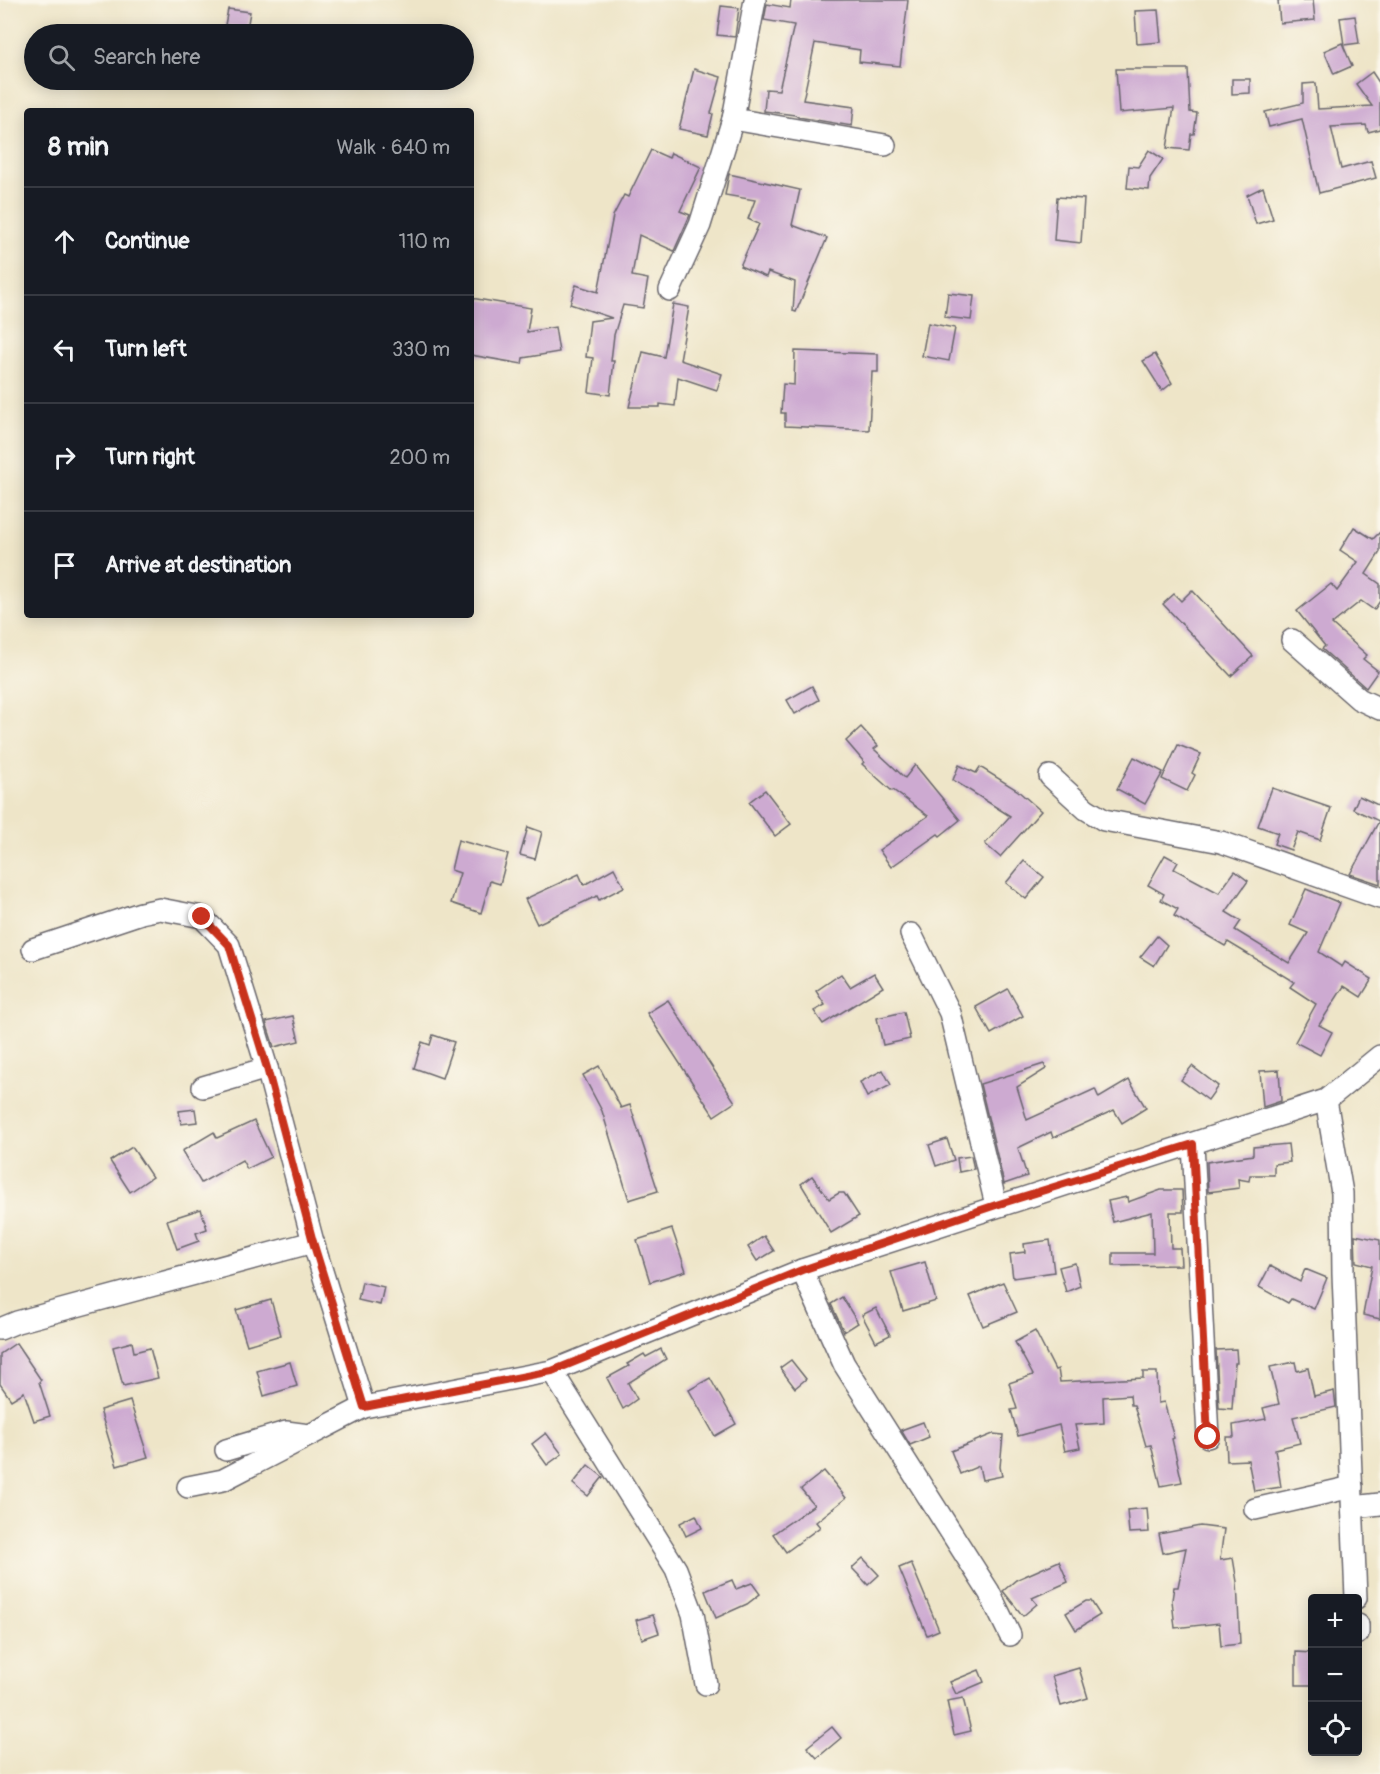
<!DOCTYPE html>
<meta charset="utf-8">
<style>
body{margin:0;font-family:Pangolin,sans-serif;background:#242831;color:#f1f3f6}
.controls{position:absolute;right:18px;bottom:18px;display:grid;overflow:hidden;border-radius:6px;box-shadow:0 3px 15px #0003}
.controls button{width:54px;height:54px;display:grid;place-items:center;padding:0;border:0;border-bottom:2px solid #363941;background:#171b24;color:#f1f3f6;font:30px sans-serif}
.stop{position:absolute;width:18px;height:18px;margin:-14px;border:4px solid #c8321e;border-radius:50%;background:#fff}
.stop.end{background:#c8321e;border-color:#fff;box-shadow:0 2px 6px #0008}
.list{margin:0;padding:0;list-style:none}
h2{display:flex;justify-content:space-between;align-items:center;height:78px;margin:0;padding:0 24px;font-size:26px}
h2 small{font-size:20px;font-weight:400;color:#9ea1a6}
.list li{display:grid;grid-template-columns:39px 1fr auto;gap:18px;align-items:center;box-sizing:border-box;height:108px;padding:0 24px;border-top:2px solid #363941}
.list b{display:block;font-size:22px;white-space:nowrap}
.list em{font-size:20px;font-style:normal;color:#9ea1a6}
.icon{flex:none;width:33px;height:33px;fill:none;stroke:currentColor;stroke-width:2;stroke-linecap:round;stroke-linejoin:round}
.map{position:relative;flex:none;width:1380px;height:1774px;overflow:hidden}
.search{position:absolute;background:#171b24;box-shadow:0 3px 15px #0003;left:24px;top:24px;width:450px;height:66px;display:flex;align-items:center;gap:15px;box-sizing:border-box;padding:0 21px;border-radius:33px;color:#9ea1a6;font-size:22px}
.panel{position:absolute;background:#171b24;box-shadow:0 3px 15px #0003;left:24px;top:108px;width:450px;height:510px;border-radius:6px}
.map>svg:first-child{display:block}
.building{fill:#cdaad1}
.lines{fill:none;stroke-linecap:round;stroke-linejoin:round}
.street-casing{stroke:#69666c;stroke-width:24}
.street{stroke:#fff;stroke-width:21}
.route{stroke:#c8321e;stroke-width:8}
</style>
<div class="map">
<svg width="1380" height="1774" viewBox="0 0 1380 1774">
<rect width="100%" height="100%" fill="#fbf7ec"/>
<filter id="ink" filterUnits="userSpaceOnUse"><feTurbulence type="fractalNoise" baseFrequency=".0167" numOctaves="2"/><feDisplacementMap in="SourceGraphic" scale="12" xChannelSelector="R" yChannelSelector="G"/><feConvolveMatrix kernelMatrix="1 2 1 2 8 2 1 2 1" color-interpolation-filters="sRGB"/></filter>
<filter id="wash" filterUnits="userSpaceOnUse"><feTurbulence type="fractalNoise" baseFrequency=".008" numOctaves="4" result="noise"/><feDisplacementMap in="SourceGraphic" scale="24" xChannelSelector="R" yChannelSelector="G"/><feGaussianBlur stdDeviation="1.35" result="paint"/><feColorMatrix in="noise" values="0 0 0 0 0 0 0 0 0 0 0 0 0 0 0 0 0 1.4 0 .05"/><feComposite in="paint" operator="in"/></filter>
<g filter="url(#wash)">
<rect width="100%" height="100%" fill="#eee5c8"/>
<g id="blocks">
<!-- building -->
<g class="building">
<polygon points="791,0 908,0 900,66 859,62 860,50 815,43 803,100 854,107 852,126 798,117 795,115 764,111 766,89 779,90 794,25 764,20 767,4 790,8"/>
<polygon points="1278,0 1313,0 1315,20 1280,23"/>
<polygon points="721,6 739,8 735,37 717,35"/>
<polygon points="228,9 250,12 247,29 225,25"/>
<polygon points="1158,10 1161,42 1137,44 1135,11"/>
<polygon points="1355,16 1359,43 1344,45 1340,18"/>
<polygon points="1342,43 1352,66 1334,74 1324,51"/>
<polygon points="694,69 721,77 711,113 713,114 708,135 679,129"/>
<polygon points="1116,69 1188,69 1190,112 1197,113 1194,134 1191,134 1189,150 1167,148 1174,108 1119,113"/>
<polygon points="1372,72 1380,84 1380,129 1368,132 1366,125 1331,127 1341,169 1371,161 1376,178 1319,193 1302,119 1269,127 1265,112 1303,103 1303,84 1316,83 1318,109 1372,106 1356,84"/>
<polygon points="1232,79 1250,79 1250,93 1232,94"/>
<polygon points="651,150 669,158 671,153 701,167 680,211 690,215 674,251 639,235 632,276 648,279 643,308 623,305 614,335 611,361 614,361 610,395 589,392 593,358 586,357 590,321 612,318 570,304 576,285 598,292 613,216 624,195 628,197"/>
<polygon points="1149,150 1163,159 1150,178 1149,190 1127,188 1129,166 1138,167"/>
<polygon points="729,174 800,190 792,225 827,238 796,312 793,311 795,282 768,272 766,277 740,266 759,224 748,219 755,200 725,195"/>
<polygon points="1263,187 1273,219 1256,224 1247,195"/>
<polygon points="1057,197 1084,199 1081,243 1054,240"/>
<polygon points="948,293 974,296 971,320 945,317"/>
<polygon points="471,298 531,308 527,332 555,327 559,352 523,358 522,364 471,355"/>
<polygon points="673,304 689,307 680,360 722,374 717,390 678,377 675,406 660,404 660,407 629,407 643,352 664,357"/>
<polygon points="928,323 955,328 949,361 922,356"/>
<polygon points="795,351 878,354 878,372 872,372 869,430 785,426 785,413 781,413 783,384 794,385"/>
<polygon points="1155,354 1172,383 1162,391 1143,361"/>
<polygon points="1354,527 1373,539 1380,532 1380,552 1366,574 1380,584 1380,601 1374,610 1361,601 1332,624 1367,655 1363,659 1378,671 1366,688 1322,649 1325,646 1297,611 1331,584 1337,591 1358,562 1340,550"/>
<polygon points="1192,590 1253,656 1231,676 1163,604 1174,594 1181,601"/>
<polygon points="812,686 819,700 795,714 787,700"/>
<polygon points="861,727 878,746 874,749 905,778 915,765 960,820 940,836 938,834 891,867 879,850 928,816 893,790 892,791 862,764 864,762 846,741"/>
<polygon points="1178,745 1201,754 1192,773 1195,775 1187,791 1162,779"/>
<polygon points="1134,757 1163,772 1145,804 1117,789"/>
<polygon points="959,765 976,773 980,767 1017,790 1041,811 1000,857 985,844 1010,816 953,780"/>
<polygon points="1272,788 1331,808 1320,840 1298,832 1291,850 1274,844 1278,833 1258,826"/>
<polygon points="765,790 791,824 775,836 749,802"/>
<polygon points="1359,796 1380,806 1380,884 1350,874 1379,821 1353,809"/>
<polygon points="528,827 542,832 535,859 520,855"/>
<polygon points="458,840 508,854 500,884 490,881 481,913 451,903 460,873 451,870"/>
<polygon points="1165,855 1178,862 1174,869 1219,893 1235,871 1248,881 1226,912 1241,921 1235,930 1289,963 1308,933 1290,925 1306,889 1340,903 1319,952 1342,967 1345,962 1372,979 1361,997 1344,986 1319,1025 1332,1032 1320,1055 1295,1042 1316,1004 1290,987 1294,982 1228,942 1225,946 1174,916 1178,909 1161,900 1164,894 1148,885"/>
<polygon points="1024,861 1044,877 1026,899 1006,883"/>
<polygon points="614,868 624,887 599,900 597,896 537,924 525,899 579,874 584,885"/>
<polygon points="1157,936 1167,945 1154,966 1140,957"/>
<polygon points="874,973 883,987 823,1024 814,1011 825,1005 816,991 841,974 850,987"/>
<polygon points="1008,989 1023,1016 991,1034 976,1007"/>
<polygon points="668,1000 735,1102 714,1116 647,1013"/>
<polygon points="904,1012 910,1039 883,1045 877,1018"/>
<polygon points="293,1016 299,1041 274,1047 266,1022"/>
<polygon points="433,1035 454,1042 442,1078 414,1068 422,1042 430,1045"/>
<polygon points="1044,1064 1046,1069 1017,1087 1027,1120 1095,1089 1099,1098 1129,1080 1146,1108 1122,1123 1114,1110 1053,1138 1051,1132 1018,1148 1027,1176 1004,1184 980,1084"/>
<polygon points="599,1066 621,1108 630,1105 658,1191 629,1200 602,1111 583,1075"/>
<polygon points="1192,1066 1218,1086 1208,1100 1181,1080"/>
<polygon points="883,1070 891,1085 867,1097 860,1082"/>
<polygon points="1279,1070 1281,1101 1263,1107 1260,1071"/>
<polygon points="195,1109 197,1122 181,1124 179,1111"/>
<polygon points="254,1121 271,1157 247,1169 242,1160 201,1183 182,1151 214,1132 217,1138"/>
<polygon points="947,1139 954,1160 936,1166 929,1145"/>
<polygon points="1288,1144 1290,1162 1274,1164 1274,1175 1250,1175 1249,1181 1238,1179 1239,1188 1208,1192 1207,1162 1253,1155 1253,1147"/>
<polygon points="132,1147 152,1177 130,1192 110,1161"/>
<polygon points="971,1156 974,1169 959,1172 957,1158"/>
<polygon points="812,1176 829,1199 839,1193 844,1193 859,1216 831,1233 801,1184"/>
<polygon points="1161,1190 1182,1190 1183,1212 1170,1212 1171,1248 1180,1248 1181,1265 1113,1266 1113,1253 1153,1253 1152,1212 1113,1222 1108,1201 1127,1197 1128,1202"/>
<polygon points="201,1209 207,1229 196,1233 199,1241 177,1249 167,1220"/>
<polygon points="672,1229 686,1271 650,1282 637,1240"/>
<polygon points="1355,1235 1380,1240 1380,1319 1363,1315 1372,1266 1356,1262"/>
<polygon points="764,1236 774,1251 757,1261 748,1247"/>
<polygon points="1050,1240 1054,1272 1013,1278 1010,1254 1025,1252 1024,1244"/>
<polygon points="925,1262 936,1301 903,1311 891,1272"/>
<polygon points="1075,1263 1080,1286 1066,1292 1059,1267"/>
<polygon points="1270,1266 1300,1282 1305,1269 1327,1278 1314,1309 1291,1299 1288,1303 1259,1287"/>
<polygon points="362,1282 384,1287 380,1305 358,1300"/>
<polygon points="1003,1282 1017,1312 983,1326 970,1296"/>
<polygon points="842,1297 858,1323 844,1332 831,1304"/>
<polygon points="271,1300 281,1335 247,1345 236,1310"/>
<polygon points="876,1308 890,1335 876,1342 862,1315"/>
<polygon points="1035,1331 1055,1370 1058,1369 1060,1382 1143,1378 1143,1372 1157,1372 1158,1403 1164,1402 1174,1438 1172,1439 1182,1482 1161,1486 1151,1445 1146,1446 1134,1405 1131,1405 1130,1395 1103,1397 1104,1423 1075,1425 1080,1448 1065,1451 1059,1425 1018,1436 1011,1410 1017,1409 1009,1383 1033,1375 1015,1342"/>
<polygon points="132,1342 134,1352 150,1348 158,1378 123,1386 113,1347"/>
<polygon points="16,1343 41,1380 39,1382 50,1416 34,1421 24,1392 11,1400 0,1384 0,1354"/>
<polygon points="661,1349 666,1359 628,1383 637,1399 623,1409 607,1378 629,1366 627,1364 644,1354 646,1357"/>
<polygon points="1236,1349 1237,1363 1235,1363 1232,1409 1219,1408 1216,1350"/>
<polygon points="791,1360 806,1379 795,1388 780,1368"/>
<polygon points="290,1362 297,1386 264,1396 257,1371"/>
<polygon points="1295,1362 1297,1371 1308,1368 1314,1396 1334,1391 1336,1407 1293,1417 1300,1443 1275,1449 1281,1487 1254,1491 1248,1460 1227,1461 1226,1437 1234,1437 1233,1425 1266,1419 1263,1408 1279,1404 1270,1367"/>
<polygon points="710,1378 736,1424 715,1436 689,1390"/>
<polygon points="130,1401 148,1457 117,1466 100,1410"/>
<polygon points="923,1422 929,1437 910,1445 901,1430"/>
<polygon points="546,1433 562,1454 547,1465 532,1444"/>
<polygon points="993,1434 1003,1435 1000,1467 1002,1476 982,1480 979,1466 960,1474 951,1451"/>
<polygon points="588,1465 603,1477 588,1496 573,1484"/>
<polygon points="824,1471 846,1498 816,1522 820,1527 786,1552 773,1534 814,1505 801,1489"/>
<polygon points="1147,1508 1149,1532 1129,1533 1127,1510"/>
<polygon points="696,1515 702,1528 686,1536 680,1523"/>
<polygon points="1200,1526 1224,1529 1220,1560 1233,1558 1237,1582 1240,1644 1221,1646 1219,1623 1175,1628 1172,1600 1174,1587 1178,1587 1186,1548 1163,1553 1159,1534"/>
<polygon points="863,1558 879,1575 868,1585 852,1568"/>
<polygon points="1059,1561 1068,1582 1032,1598 1037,1604 1023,1616 1003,1591 1016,1580"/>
<polygon points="911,1563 939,1630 927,1635 899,1568"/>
<polygon points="732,1580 736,1589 752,1583 760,1594 747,1604 716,1618 705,1591"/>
<polygon points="1086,1601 1091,1601 1100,1615 1076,1630 1066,1613"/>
<polygon points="653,1615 659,1633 642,1639 636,1620"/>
<polygon points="1296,1652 1312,1653 1312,1685 1296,1685"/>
<polygon points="1079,1668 1088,1698 1061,1706 1052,1676"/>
<polygon points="979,1670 984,1682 956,1694 950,1682"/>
<polygon points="963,1698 971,1731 954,1735 947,1701"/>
<polygon points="832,1727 841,1738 817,1758 807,1747"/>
</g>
</g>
</g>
<g filter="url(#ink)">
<use href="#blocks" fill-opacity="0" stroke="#69666c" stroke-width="1.5"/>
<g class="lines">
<!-- street casing -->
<g class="street-casing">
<g id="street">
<polyline points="733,119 885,145"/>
<polyline points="670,290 700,225 733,119 755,0"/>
<polyline points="1292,640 1359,699 1380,709"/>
<polyline points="1050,776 1086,809 1104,820 1221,842 1380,898"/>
<polyline points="911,934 950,1013 996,1205"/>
<polyline points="33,949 141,913 160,909 202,917 229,945 267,1068 313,1242 364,1407"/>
<polyline points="203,1087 267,1068"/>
<polyline points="1326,1100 1342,1193 1343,1274 1356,1598"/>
<polyline points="1193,1144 1208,1437"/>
<polyline points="802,1270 844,1364 989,1592 1010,1635"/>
<polyline points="0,1329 17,1322 313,1242"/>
<polyline points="552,1371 676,1569 693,1614 706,1684"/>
<polyline points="226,1450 286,1432 309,1435"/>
<polyline points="188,1487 223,1480 364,1407 552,1371 802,1270 1326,1100 1380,1056"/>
<polyline points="1353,1507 1380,1504"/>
<polyline points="1255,1509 1352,1487"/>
<polyline points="1358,1625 1358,1633"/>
</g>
</g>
<!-- street -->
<use href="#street" class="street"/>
</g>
</g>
<g class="lines" filter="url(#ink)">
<!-- route -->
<polyline class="route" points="202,917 229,945 267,1068 313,1242 364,1407 552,1371 802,1270 996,1205 1193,1144 1208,1437"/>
</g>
</svg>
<div class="controls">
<button>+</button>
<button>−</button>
<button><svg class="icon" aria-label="locate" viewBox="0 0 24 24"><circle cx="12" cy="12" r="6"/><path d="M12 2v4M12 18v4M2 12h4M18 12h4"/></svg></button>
</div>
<div class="stop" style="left:1208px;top:1437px"></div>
<div class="stop end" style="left:202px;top:917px"></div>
<div class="search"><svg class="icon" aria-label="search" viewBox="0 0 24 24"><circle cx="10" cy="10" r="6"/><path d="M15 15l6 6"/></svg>Search here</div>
<section class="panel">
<h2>8 min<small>Walk · 640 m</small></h2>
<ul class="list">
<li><svg class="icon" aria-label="ahead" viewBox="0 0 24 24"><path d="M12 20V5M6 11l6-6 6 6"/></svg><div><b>Continue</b></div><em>110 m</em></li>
<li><svg class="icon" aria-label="left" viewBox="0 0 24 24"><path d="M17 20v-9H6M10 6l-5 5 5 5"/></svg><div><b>Turn left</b></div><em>330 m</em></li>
<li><svg class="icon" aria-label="right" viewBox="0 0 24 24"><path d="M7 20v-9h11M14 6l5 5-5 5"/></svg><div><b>Turn right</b></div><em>200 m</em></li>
<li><svg class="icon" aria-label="arrive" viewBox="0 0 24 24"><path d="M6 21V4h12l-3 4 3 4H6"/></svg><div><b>Arrive at destination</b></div></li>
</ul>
</section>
</div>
